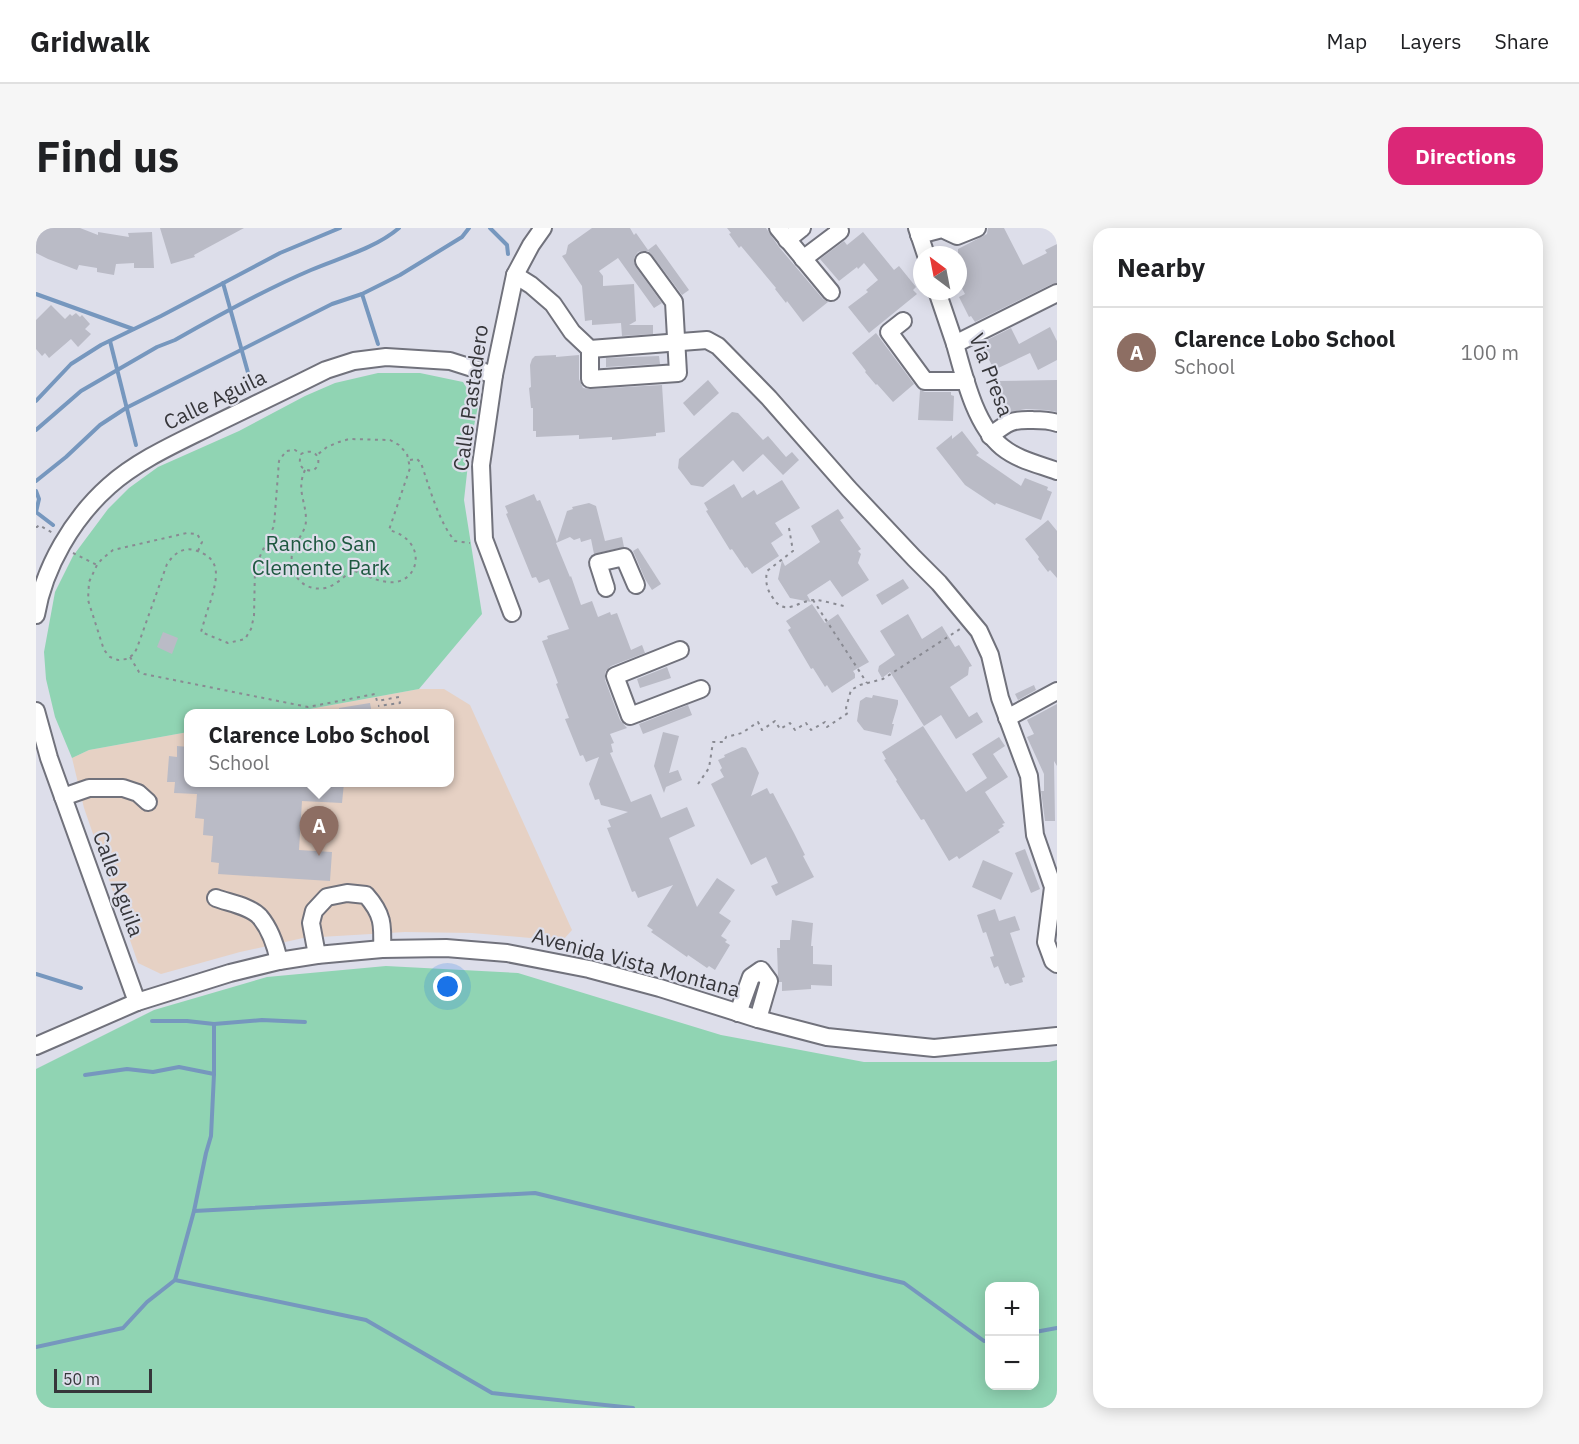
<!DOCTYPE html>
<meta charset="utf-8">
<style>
body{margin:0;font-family:"IBM Plex Sans",sans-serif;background:#f6f6f6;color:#202124}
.controls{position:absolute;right:18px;bottom:18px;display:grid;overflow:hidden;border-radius:12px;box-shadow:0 3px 15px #0003}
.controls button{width:54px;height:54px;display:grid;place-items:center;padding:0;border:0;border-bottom:2px solid #e0e0e0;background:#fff;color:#202124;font:30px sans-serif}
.compass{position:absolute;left:877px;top:18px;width:54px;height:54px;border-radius:50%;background:#fff;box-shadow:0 3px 15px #0003;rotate:328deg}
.scale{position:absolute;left:18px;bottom:15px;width:98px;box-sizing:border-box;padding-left:6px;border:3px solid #36363a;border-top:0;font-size:16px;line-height:21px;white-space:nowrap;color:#36363a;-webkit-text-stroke:4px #dddeea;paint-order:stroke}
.you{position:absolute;left:412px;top:759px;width:21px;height:21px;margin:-15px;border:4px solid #fff;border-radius:50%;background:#1a73e8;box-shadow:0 0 0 9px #1a73e833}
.badge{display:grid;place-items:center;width:39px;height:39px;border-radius:50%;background:#db2777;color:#fff;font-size:20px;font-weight:700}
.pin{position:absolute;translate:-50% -50px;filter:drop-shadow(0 2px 3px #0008)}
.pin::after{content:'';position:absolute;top:32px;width:21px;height:18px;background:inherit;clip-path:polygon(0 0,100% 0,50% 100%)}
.popup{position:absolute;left:148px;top:481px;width:270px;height:78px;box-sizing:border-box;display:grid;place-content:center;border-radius:12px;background:#fff;filter:drop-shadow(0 2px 4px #0005);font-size:20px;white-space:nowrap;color:#757577}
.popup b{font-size:22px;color:#202124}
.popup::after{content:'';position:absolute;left:50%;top:100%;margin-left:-12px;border:12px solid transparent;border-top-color:#fff}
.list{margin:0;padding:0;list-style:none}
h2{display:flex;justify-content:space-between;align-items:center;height:78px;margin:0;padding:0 24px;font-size:26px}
h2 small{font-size:20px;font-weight:400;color:#757577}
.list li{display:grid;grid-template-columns:39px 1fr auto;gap:18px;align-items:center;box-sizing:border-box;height:90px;padding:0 24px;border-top:2px solid #e0e0e0}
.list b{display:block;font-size:22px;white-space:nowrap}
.list p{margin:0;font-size:20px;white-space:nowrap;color:#757577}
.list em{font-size:20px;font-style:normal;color:#757577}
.map{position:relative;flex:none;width:1021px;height:1180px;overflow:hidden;border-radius:18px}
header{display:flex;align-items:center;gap:36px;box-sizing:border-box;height:84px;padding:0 30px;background:#fff;border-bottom:2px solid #e0e0e0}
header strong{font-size:28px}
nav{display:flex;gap:33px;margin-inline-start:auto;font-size:21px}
.intro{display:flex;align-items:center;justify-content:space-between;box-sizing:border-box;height:144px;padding:0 36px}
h1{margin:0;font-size:42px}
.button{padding:15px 27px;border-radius:18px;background:#db2777;color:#fff;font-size:21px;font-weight:700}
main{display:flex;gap:36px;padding:0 36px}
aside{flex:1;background:#fff;border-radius:18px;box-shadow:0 3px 15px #0003}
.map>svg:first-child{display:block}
.education{fill:#e6d1c4}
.green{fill:#90d4b3;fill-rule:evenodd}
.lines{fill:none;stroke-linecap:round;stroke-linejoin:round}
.stream{stroke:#7697be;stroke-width:4}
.building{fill:#babbc6}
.minor-casing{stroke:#71727c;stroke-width:20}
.path{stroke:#898a92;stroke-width:2;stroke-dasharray:3 4.5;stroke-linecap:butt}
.minor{stroke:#fff;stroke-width:16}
.labels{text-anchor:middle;stroke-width:4.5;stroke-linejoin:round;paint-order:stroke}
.street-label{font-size:21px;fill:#36363a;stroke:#dddeea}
.park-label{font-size:21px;fill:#1e5840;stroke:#dddeea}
</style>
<header>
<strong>Gridwalk</strong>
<nav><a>Map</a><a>Layers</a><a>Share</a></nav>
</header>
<div class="intro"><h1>Find us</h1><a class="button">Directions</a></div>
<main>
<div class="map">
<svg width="1021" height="1180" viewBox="0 0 1021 1180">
<rect width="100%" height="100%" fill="#dddeea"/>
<!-- education -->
<polygon class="education" points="383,461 408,461 434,477 536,702 528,711 506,711 436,705 369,704 267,710 204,724 125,746 102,735 48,580 36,530 53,522 152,504 152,554 413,554 413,486 252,485"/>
<!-- green -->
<g class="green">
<polygon points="342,145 384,145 427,154 442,178 434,218 428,272 446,386 383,461 252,485 152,486 152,504 53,522 36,530 19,489 10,451 8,424 19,364 37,328 72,281 93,260 122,239 203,203 269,168 299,155"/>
<path d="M350,738L482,745L685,807L828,834H1013L1021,832V1180H0V841L118,782L231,749ZM999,1058V1158H954V1058Z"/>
</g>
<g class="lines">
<!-- stream -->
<g class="stream">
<polyline points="454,0 471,17 472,26"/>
<polyline points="187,55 216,159"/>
<polyline points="0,66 97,101"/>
<polyline points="326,66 342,116"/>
<polyline points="74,113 100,217"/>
<polyline points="0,173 35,136 65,117 125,88 244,25 304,0"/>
<path d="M0,202L45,163L121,119L139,112C183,87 228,62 275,42C303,30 340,20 363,0"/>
<polyline points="0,253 30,229 64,197 90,180 296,76 326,66 364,47 426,9 433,0"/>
<polyline points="0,263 3,271 0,284 17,297"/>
<polyline points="0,746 45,760"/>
<polyline points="116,793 151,793 178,796 226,792 269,794"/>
<polyline points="49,847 91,841 117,844 143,839 178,846"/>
<polyline points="158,983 499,965 868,1055 948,1113 954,1112"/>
<polyline points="139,1052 330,1092 456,1165 597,1180"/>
<polyline points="999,1104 1021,1100"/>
<polyline points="0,1119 87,1100 111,1074 139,1052 158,983 170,925 175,908 178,846 178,796"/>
</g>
</g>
<!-- building -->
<g class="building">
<polygon points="0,0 44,0 62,7 62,4 93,9 92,5 116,4 118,40 98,40 98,35 80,36 78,47 61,44 61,40 43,37 41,42 12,31 0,25"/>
<polygon points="124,0 208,0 158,27 159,29 135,36"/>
<polygon points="556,0 594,0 598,7 600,5 612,22 620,16 653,62 646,67 616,27 612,23 606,23 602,24 599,28 598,34 600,39 626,75 618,80 582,30 563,43 567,48 567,58 598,56 600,93 593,97 617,97 617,106 586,108 585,95 556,97 556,92 549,93 546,58 526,28 530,26 532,17"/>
<polygon points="691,0 730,0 743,19 787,71 792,74 767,94 751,73 750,75 739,61 740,60 705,18 703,20 693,6 695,5"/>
<polygon points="952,0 968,0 987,37 1011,25 1009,22 1021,16 1021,55 1016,56 939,94 935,88 933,89 923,69 929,66 922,53 922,21 951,6"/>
<polygon points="827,4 858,42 863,38 880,59 877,62 881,66 833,105 812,79 832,64 830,62 842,52 828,35 822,41 821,39 803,53 784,31 808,13 811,17"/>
<polygon points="15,77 29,91 34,86 36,88 40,85 44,89 46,87 54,96 49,101 55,106 42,119 35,111 13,130 9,125 6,128 0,121 0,92"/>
<polygon points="1014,99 1021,113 1021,132 1002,142 994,125 958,142 945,115 975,100 983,116"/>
<polygon points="840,105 878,156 857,174 841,156 840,157 829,144 830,143 816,125"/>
<polygon points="520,127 520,129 543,127 543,151 547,160 555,161 626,157 629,204 620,205 620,208 576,212 576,209 543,211 543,207 500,209 500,203 497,203 497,180 495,180 493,160 495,159 494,137 496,131 499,128"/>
<polygon points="623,128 624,136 570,139 570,130"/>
<polygon points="672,152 683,165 658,188 647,175"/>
<polygon points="1021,152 1021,184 1010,182 990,181 968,185 967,182 965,182 965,177 960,177 960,153"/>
<polygon points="884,162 889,164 915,164 915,167 918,168 917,193 882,192"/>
<polygon points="696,184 702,185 727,212 732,208 750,229 756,224 763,232 747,247 727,226 707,244 697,232 667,259 655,257 642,240 643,231"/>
<polygon points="926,203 943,225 940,227 985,258 989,250 1012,259 1011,262 1016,264 1005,292 960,275 959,277 929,257 900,220 916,207 916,211"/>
<polygon points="746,252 764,280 739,295 747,307 735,315 743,328 716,346 711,339 709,340 696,321 694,322 670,283 672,282 668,275 698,256 706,270 718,262 721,267"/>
<polygon points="498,266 501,273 504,272 521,314 531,283 537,281 536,279 553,275 560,278 569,313 586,309 588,319 558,326 555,311 545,314 544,310 538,312 534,309 520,315 534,349 535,348 545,377 556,373 562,389 574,384 575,387 581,385 595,422 606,417 609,425 575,438 569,444 569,452 584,492 591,500 574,506 578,515 575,516 577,524 574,525 595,574 615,566 625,590 651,579 659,598 633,610 661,679 681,650 699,662 683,685 695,693 685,708 691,712 689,714 694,717 679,742 673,738 671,740 652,727 651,729 615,704 617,702 611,698 637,657 602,670 599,663 596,664 571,600 575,599 572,592 592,584 565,577 563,571 559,572 553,556 563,529 550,534 547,527 544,528 529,491 533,490 520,456 522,455 506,413 512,411 511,408 533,401 513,351 503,355 500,349 496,350 470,286 472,285 469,278"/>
<polygon points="802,281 808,290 804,292 825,321 822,323 825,326 822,335 833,352 806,369 794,352 771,367 775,374 754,370 742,351 746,332 749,338 784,314 775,298"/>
<polygon points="1012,292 1021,303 1021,350 1014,342 1012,344 1002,331 1003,329 989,311"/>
<polygon points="602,320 625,356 616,362 609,351 597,323"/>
<polygon points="867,351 873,360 846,377 840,367"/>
<polygon points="776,376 789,395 802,386 833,434 817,443 819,446 819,450 796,465 791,457 789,459 777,440 775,441 752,402 755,400 750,393"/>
<polygon points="872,386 886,411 906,398 919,419 923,417 936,438 933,439 932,447 914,459 933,489 941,484 947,494 920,511 905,487 888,498 854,444 846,450 842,443 843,438 859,427 844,403"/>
<polygon points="127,404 142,410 136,426 121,419"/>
<polygon points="631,439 635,450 604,460 601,451"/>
<polygon points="998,457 1000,462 982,472 979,466"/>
<polygon points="837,467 862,472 862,476 856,496 858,496 855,508 828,502 821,493 824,473 830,469 836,470"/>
<polygon points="334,475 336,486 303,486 303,480"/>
<polygon points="1021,476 1021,538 1018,533 1019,593 1009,593 1005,563 1008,563 1008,546 991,509 998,506 991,492"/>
<polygon points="652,477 656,487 607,506 603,496"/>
<polygon points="887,498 930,564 951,550 936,526 963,509 969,518 957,526 972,549 949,564 969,595 966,596 968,598 962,602 964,604 923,631 921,628 913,633 888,591 885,592 860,553 861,552 848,532 850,531 846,524"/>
<polygon points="627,504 643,508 633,545 642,542 646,552 630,559 628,565 618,538"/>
<polygon points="141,518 153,519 153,555 308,555 306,575 266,573 263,622 296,624 294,653 182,646 183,635 175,634 177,608 167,607 168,591 159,590 161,566 138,565 139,554 131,554 133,528 141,529"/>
<polygon points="706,519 710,520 723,545 715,568 731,560 734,566 737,565 758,605 769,627 767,628 778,649 740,668 735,658 742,655 730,629 715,637 675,556 688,549 684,542 686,540 682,532 689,529 688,527"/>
<polygon points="989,621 1004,661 995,665 979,625"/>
<polygon points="947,632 977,645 965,672 936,659"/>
<polygon points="959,681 963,693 979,688 984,702 974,705 989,749 986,750 987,754 974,758 972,755 969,756 962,738 958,740 954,729 958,728 950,704 947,705 941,687"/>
<polygon points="756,692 777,695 775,718 777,718 777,736 796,737 796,758 775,757 775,761 746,763 746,754 743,754 742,748 741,720 744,720 744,712 754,712"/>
</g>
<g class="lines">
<!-- minor casing -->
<g class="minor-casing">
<g id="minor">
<polyline points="742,0 795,64"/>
<polyline points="881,0 890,27"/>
<polyline points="883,7 906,1 921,8 941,0"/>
<polyline points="751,12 766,0"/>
<polyline points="767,31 804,3 802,0"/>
<polyline points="479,47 495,57 517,76 536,104 554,121 671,112 682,118 733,170 813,261 878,330 903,355 943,403 954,427 964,470 993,548 999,607 1017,659 1010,714 1017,733 1021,736"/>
<path d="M901,63C907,81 913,98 919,116C928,148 939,197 966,219C982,232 1002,236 1021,243"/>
<polyline points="867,93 853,104 889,153 930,153"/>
<polyline points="919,116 1021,65"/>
<polyline points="554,121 554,151 642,145 638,74 608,33"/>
<path d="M954,208C971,195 975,191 997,192C1006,192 1013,192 1021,195"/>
<polyline points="570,360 562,335 588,329 600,357"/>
<polyline points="476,385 448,311 445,237 458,147 479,47 495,17 507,0"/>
<path d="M0,387C8,339 37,290 73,258C102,232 141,215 175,198C214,179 252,161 290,142L318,133L350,129L414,133L458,147"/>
<polyline points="644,422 579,448 594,488 665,461"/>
<polyline points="0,483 13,530 101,774"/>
<polyline points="971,490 1021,463"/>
<polyline points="27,569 53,560 87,560 102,565 112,574"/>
<path d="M180,670C193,675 214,678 224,689C234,701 240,719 243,733"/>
<path d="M281,727L275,695L278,683L291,669L311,665L330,667C347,686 347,697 346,721"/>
<polyline points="702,785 715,749 725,742 733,753 722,791"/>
<polyline points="0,818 101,774 194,745 243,733 281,727 346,721 410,720 471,725 553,741 624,760 722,791 791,809 898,820 1021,808"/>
</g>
</g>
<!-- path -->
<g class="path">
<path d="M374,232L381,231L385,235C393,258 403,295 419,313L434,315"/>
<path d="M269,242C260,262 270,273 270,292C270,305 258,314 256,326C253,346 267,364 289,360C299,358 308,349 316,342C327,346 340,353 352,354C383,358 394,313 353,302L374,240L371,226L363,217L354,212L313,211L303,214L291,219L281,227"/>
<polyline points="0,299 1,299 3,297 17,305"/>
<path d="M753,300L757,323L731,343C729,354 731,362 737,370C749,390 764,371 780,372C789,373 799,376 808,378"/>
<path d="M162,323L166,314L161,306L151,305L77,322L66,331L61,337L53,354L52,372L68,422L74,429L82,432L91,431L98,426L101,420L131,336C138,326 146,319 158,322C187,330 181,350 175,372C171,383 168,394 165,404L192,415L209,411L215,401L218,388L219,339L238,298L243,233L250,223L259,222L265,226C287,215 287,247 271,242C263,240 263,233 265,226"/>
<polyline points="37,325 61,337"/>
<polyline points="777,372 831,455"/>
<polyline points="94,429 103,444 108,446 272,479 339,466 341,473 363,469 364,475 342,478"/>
<polyline points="662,556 673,540 677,514 688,514 690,509 706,505 722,494 726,502 739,493 744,501 754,495 759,502 770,495 775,502 789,494 791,499 812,485 810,480 815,462 824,457 847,451 924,401"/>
</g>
<!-- minor -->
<use href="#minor" class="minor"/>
</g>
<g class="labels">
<!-- street labels -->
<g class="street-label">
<text transform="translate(955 147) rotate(69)" y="7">Via Presa</text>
<text transform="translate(435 170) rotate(-82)" y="7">Calle Pastadero</text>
<text transform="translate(179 172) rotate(-26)" y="7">Calle Aguila</text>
<text transform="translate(82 656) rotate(70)" y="7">Calle Aguila</text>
<text transform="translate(600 735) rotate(15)" y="7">Avenida Vista Montana</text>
</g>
<!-- park labels -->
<g class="park-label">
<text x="285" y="323">Rancho San<tspan x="285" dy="24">Clemente Park</tspan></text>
</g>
</g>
</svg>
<div class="controls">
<button>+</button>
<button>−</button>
</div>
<svg class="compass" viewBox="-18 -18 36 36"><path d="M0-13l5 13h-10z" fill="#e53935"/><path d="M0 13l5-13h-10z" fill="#757577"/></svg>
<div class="scale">50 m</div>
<div class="you"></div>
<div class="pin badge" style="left:283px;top:628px;background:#8d6e63">A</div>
<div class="popup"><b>Clarence Lobo School</b>School</div>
</div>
<aside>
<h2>Nearby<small></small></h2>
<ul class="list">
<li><span class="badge" style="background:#8d6e63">A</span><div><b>Clarence Lobo School</b><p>School</p></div><em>100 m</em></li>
</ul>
</aside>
</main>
